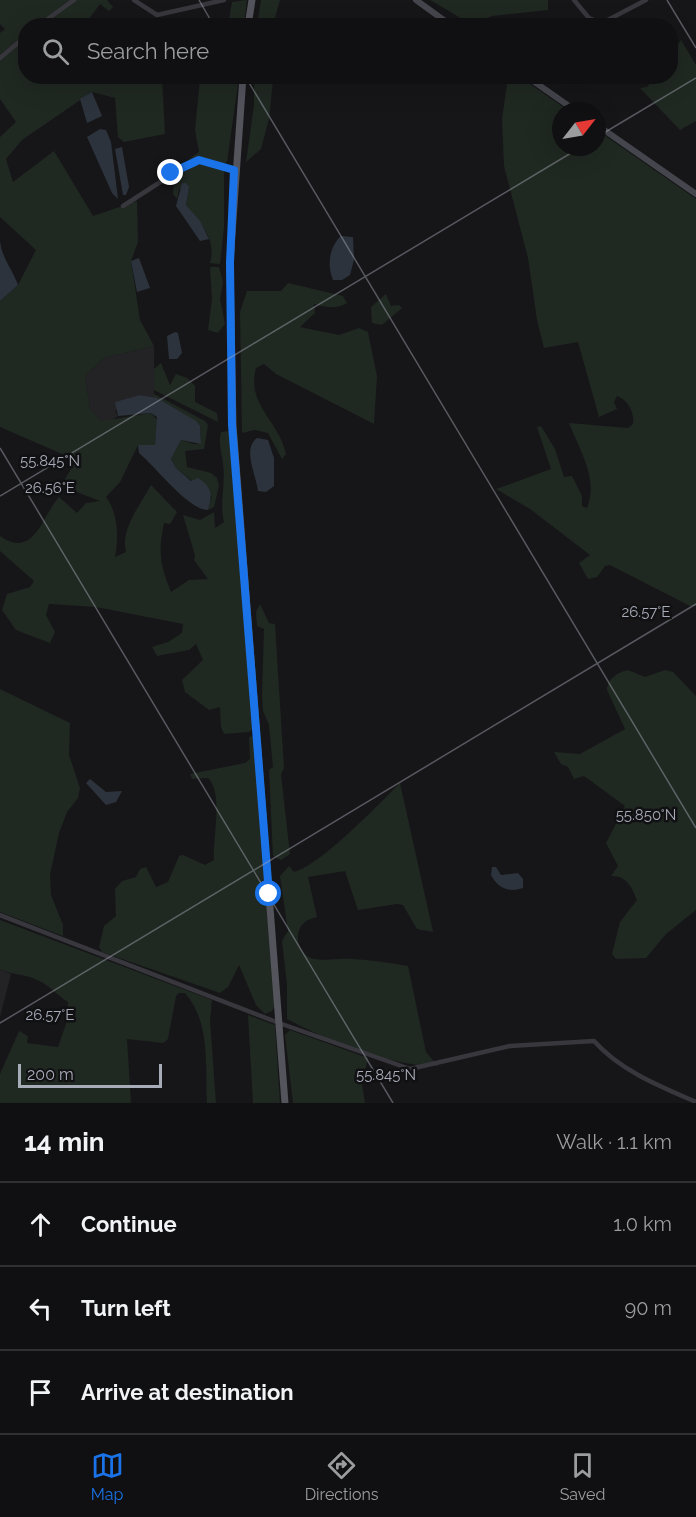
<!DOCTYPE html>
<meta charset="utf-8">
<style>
body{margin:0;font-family:Raleway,sans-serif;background:#19191b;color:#f1f3f6}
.compass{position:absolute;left:552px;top:102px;width:54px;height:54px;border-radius:50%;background:#101012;box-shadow:0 6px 24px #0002;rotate:59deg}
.scale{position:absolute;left:18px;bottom:15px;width:144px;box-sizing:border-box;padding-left:6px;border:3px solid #a8abb8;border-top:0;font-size:16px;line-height:21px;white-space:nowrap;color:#a8abb8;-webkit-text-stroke:4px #111113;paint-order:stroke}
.stop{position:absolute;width:18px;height:18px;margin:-14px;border:4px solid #1a73e8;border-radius:50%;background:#fff}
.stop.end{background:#1a73e8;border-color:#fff;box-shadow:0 2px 6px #0008}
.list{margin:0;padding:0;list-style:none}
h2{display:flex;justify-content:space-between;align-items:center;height:78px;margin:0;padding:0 24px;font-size:26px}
h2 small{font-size:20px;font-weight:400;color:#9c9d9f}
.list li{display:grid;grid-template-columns:39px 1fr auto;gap:18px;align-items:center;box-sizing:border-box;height:84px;padding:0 24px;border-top:2px solid #303032}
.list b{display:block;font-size:22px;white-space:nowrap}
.list em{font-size:20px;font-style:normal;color:#9c9d9f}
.icon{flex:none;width:33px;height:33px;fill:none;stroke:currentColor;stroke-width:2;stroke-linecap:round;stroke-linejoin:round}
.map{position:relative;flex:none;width:696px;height:1103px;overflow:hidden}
.search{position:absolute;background:#101012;box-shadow:0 6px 24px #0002;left:18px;right:18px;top:18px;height:66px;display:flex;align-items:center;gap:15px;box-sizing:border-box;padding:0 21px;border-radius:24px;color:#9c9d9f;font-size:22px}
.sheet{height:330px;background:#101012}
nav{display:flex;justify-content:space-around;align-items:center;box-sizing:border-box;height:84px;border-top:2px solid #303032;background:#101012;font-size:16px;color:#9c9d9f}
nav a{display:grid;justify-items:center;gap:3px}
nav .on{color:#1a73e8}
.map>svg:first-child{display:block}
.built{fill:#232225}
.green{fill:#202822}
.water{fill:#2c333c}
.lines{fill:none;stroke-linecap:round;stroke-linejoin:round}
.minor{stroke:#37373d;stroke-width:4.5}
.secondary{stroke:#45464d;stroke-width:6}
.primary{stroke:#53545c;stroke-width:7}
.route{stroke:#1a73e8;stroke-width:8}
.ticks{fill:none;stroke:#a8abb8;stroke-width:1.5;stroke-opacity:0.45}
.ticks-label{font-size:15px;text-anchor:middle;fill:#a8abb8;stroke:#111113;stroke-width:5;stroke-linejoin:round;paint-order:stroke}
</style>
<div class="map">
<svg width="696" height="1103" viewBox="0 0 696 1103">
<rect width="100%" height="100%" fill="#161618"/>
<!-- built -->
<g class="built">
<polygon points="154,346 154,398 140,395 115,411 118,416 111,421 102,421 90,409 85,376 104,358"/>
<polygon points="0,969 11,974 0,1017"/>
</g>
<!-- green -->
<g class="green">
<polygon points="0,0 107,0 113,7 109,11 100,4 88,20 94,25 26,26 25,34 0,55 0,33 5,29 0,24"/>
<polygon points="247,0 244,25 228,25 232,2"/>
<polygon points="261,0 280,0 273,25 257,25"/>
<polygon points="430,0 548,0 548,10 492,16 471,24"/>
<path d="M25,38L26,76H128L129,80L138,81L140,77H162L165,134L124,142L118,137L115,98L92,92L22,140L6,159L13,182L54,151L93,216L137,201L138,242L131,261L140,320L154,346L104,358L85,376L90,409L102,421L151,413L158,421L155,445H138L120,482L106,497C118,513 119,537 115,557L126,552C120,529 141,504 151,485L177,512L170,524L164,523C158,553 160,564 171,592L189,580L208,579L194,560L195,555L183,515L200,520L214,512L215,528L224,522C219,502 226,484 223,465C222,452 218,445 221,432L229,431L254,728L249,732L224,734L221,727L220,707L209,710L185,692L182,680L203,660L196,644L189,650L157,656L152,647L168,642L182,633L183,624L96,607L49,604L46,615L55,632L50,643L16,630L2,610L7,594L30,587L34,581L0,551V536C34,560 42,516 59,497L77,513L86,503L100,501L61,486L71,469L69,457L0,427V301L18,285L36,250L0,217V137L16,122L0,99V60Z"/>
<polygon points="681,40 696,65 696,121 680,130 640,88 647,87 655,77 670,76 671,55"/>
<path d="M219,77H239L227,162L224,164V227L220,264L210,263C217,237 200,225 186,205L189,187L179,189L177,199L173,194C174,173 183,163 199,152L195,130L200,79Z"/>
<polygon points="254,77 273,77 273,80 269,119 261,149 246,162 254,105"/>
<path d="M508,77H520L569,111H561V147H597V130L696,199V606H690L610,565L605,566L597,577L588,579L579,563L590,555L530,509L496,489L551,469L537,427L541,426L555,449L564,477L572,476L582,496V506L587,508C599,479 579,449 569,423L628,428L633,424C635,413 628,400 617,396L614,402L617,409L599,417L578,342L544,348L537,320L528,258L504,166L502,119Z"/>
<polygon points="210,267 219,267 223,282 220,299 225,324 218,333 208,330 212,299"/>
<path d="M288,283L343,296L347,303C336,310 326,307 314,304L315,313L300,327L339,335L359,328L368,332L377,376L374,424L276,374L264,364L256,368C246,405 279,420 286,454L282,459L268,433L255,430L242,433L240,312L247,291H281Z"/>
<polygon points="386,294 391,306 399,305 402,308 382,325 372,323 371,307"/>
<polygon points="161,363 170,385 176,374 187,378 195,386 195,402 217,413 218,422 154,390 154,369"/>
<polygon points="154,394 205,421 208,425 204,449 185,451 187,467 211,473 217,478 219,486 214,507 208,510 212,497 176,468 171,459 181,440 194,444 201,444 200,426 154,398"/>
<polygon points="260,604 269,623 275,624 284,768 281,774 290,854 281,860 273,856 269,770 273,767 269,725 263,711 262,695 264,629 257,626 256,612"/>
<path d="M628,670L645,677L665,670L673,672L696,696V910L666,934L646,958L616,959L612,954L620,922L637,900C632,888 627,875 611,876L618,866L606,843L625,806L584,776L574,779L568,767L561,764L554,752L580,754L625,729L607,690C607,679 618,672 628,670Z"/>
<polygon points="0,689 70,723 69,755 80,788 78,798 67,812 59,833 50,875 51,895 63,925 63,936 0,912"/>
<path d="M254,736L275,1005L272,1011L265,1014L256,1005L239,965L228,987L220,993L102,952L99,947L104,926L116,916L115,889L122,881L136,877L140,869L146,867L156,887L168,882L179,856L183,855L205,865L214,860C212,840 224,793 208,778L192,779L190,774L245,763L250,759L249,737Z"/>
<path d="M400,783L433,932L417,929L403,905L397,904L358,910L345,871L308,877L317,917C288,922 296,956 314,959C326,961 340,958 352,959C371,960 390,963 408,966L426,1052L438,1066C392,1067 328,1041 287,1019V985L282,941L288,931L280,876L289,866L294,872C321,865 378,805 400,783Z"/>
<path d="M0,920L212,1000L210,1021L216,1103H207C205,1066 211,1023 185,993H179L176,996L168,1039L163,1043L127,1039L131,1103H0V1074L19,1031L28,1036L27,1043L58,1047L67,1021L68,1002C56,995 50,985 37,980C25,974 12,975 0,969Z"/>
<polygon points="248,1015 275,1025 280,1103 253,1103"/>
<polygon points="290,1030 368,1058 362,1084 365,1103 293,1103 285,1035"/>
</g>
<!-- water -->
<g class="water">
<polygon points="92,92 102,116 87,123 80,99"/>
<polygon points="100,129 106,130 111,142 118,199 112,193 87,137"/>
<polygon points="122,147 129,187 126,195 123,195 115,149"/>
<polygon points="182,183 186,183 189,187 186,205 200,221 209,239 200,241 176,206"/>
<path d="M341,236L353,237L354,260L350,275L342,280H333C327,265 329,247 341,236Z"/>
<path d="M0,241C2,259 12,268 18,285L0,301Z"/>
<polygon points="139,258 150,288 137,292 131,261"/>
<polygon points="175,332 178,333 182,353 177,359 169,359 167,336"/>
<path d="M140,395L157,398L196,421L200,426L201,444L181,440L171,459L176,468L191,481L198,478C212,487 213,495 208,510C188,510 156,467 139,453L138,445H155L157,417L151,413L118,416L115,402Z"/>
<path d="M257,438L268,440L274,458V486L266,492L258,491C256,474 242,449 257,438Z"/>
<polygon points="90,779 106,792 122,791 116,802 106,805 86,783"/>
<path d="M492,867H496L501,875L518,873L523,879V888C508,893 498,888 491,875Z"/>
</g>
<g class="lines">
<!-- minor -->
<g class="minor">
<polyline points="134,0 157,15 224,0"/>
<polyline points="574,0 589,18 602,23 646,0"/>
<polyline points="38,26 74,0"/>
<polyline points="0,58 26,36"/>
<path d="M123,206L193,161C207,159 220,169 234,170"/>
<path d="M0,915L279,1023L410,1069L510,1046L594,1041C621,1071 659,1086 696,1102"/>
</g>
<!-- secondary -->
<g class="secondary">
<polyline points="416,0 452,26"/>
<polyline points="526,76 576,111"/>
<polyline points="597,125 696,194"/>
</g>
<!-- primary -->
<g class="primary">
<polyline points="248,26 252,0"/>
<polyline points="243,76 230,263 233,425 285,1103"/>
</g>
</g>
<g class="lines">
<!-- route -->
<polyline class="route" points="171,173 199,160 234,170 230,263 232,425 269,894"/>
</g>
<!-- ticks -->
<path class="ticks" d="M199,0L214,26M667,0L696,48M245,76L696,828M597,137L696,78M0,448L393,1103M0,496L581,147M0,1023L696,604"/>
<g class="ticks-label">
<text x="50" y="466">55.845°N</text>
<text x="50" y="493">26.56°E</text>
<text x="646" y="617">26.57°E</text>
<text x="646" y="820">55.850°N</text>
<text x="50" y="1020">26.57°E</text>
<text x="386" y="1080">55.845°N</text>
</g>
</svg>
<svg class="compass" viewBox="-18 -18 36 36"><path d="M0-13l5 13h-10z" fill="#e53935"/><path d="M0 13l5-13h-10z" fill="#9c9d9f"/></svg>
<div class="scale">200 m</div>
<div class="stop" style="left:269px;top:894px"></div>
<div class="stop end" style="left:171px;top:173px"></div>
<div class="search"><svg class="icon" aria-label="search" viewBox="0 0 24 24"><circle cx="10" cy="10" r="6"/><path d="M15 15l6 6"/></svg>Search here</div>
</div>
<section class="sheet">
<h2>14 min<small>Walk · 1.1 km</small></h2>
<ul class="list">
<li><svg class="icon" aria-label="ahead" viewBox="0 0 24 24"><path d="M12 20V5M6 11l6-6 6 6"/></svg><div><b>Continue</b></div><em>1.0 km</em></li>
<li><svg class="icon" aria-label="left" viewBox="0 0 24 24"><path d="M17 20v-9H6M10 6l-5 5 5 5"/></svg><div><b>Turn left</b></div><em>90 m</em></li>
<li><svg class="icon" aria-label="arrive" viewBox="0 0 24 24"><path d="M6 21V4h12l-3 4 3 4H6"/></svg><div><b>Arrive at destination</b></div></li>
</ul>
</section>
<nav>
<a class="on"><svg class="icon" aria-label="map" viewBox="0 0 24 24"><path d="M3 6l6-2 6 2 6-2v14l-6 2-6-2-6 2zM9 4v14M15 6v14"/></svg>Map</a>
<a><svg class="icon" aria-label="directions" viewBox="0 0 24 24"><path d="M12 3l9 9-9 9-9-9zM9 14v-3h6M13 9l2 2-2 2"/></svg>Directions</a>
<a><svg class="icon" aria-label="saved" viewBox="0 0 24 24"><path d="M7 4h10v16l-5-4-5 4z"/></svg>Saved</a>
</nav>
